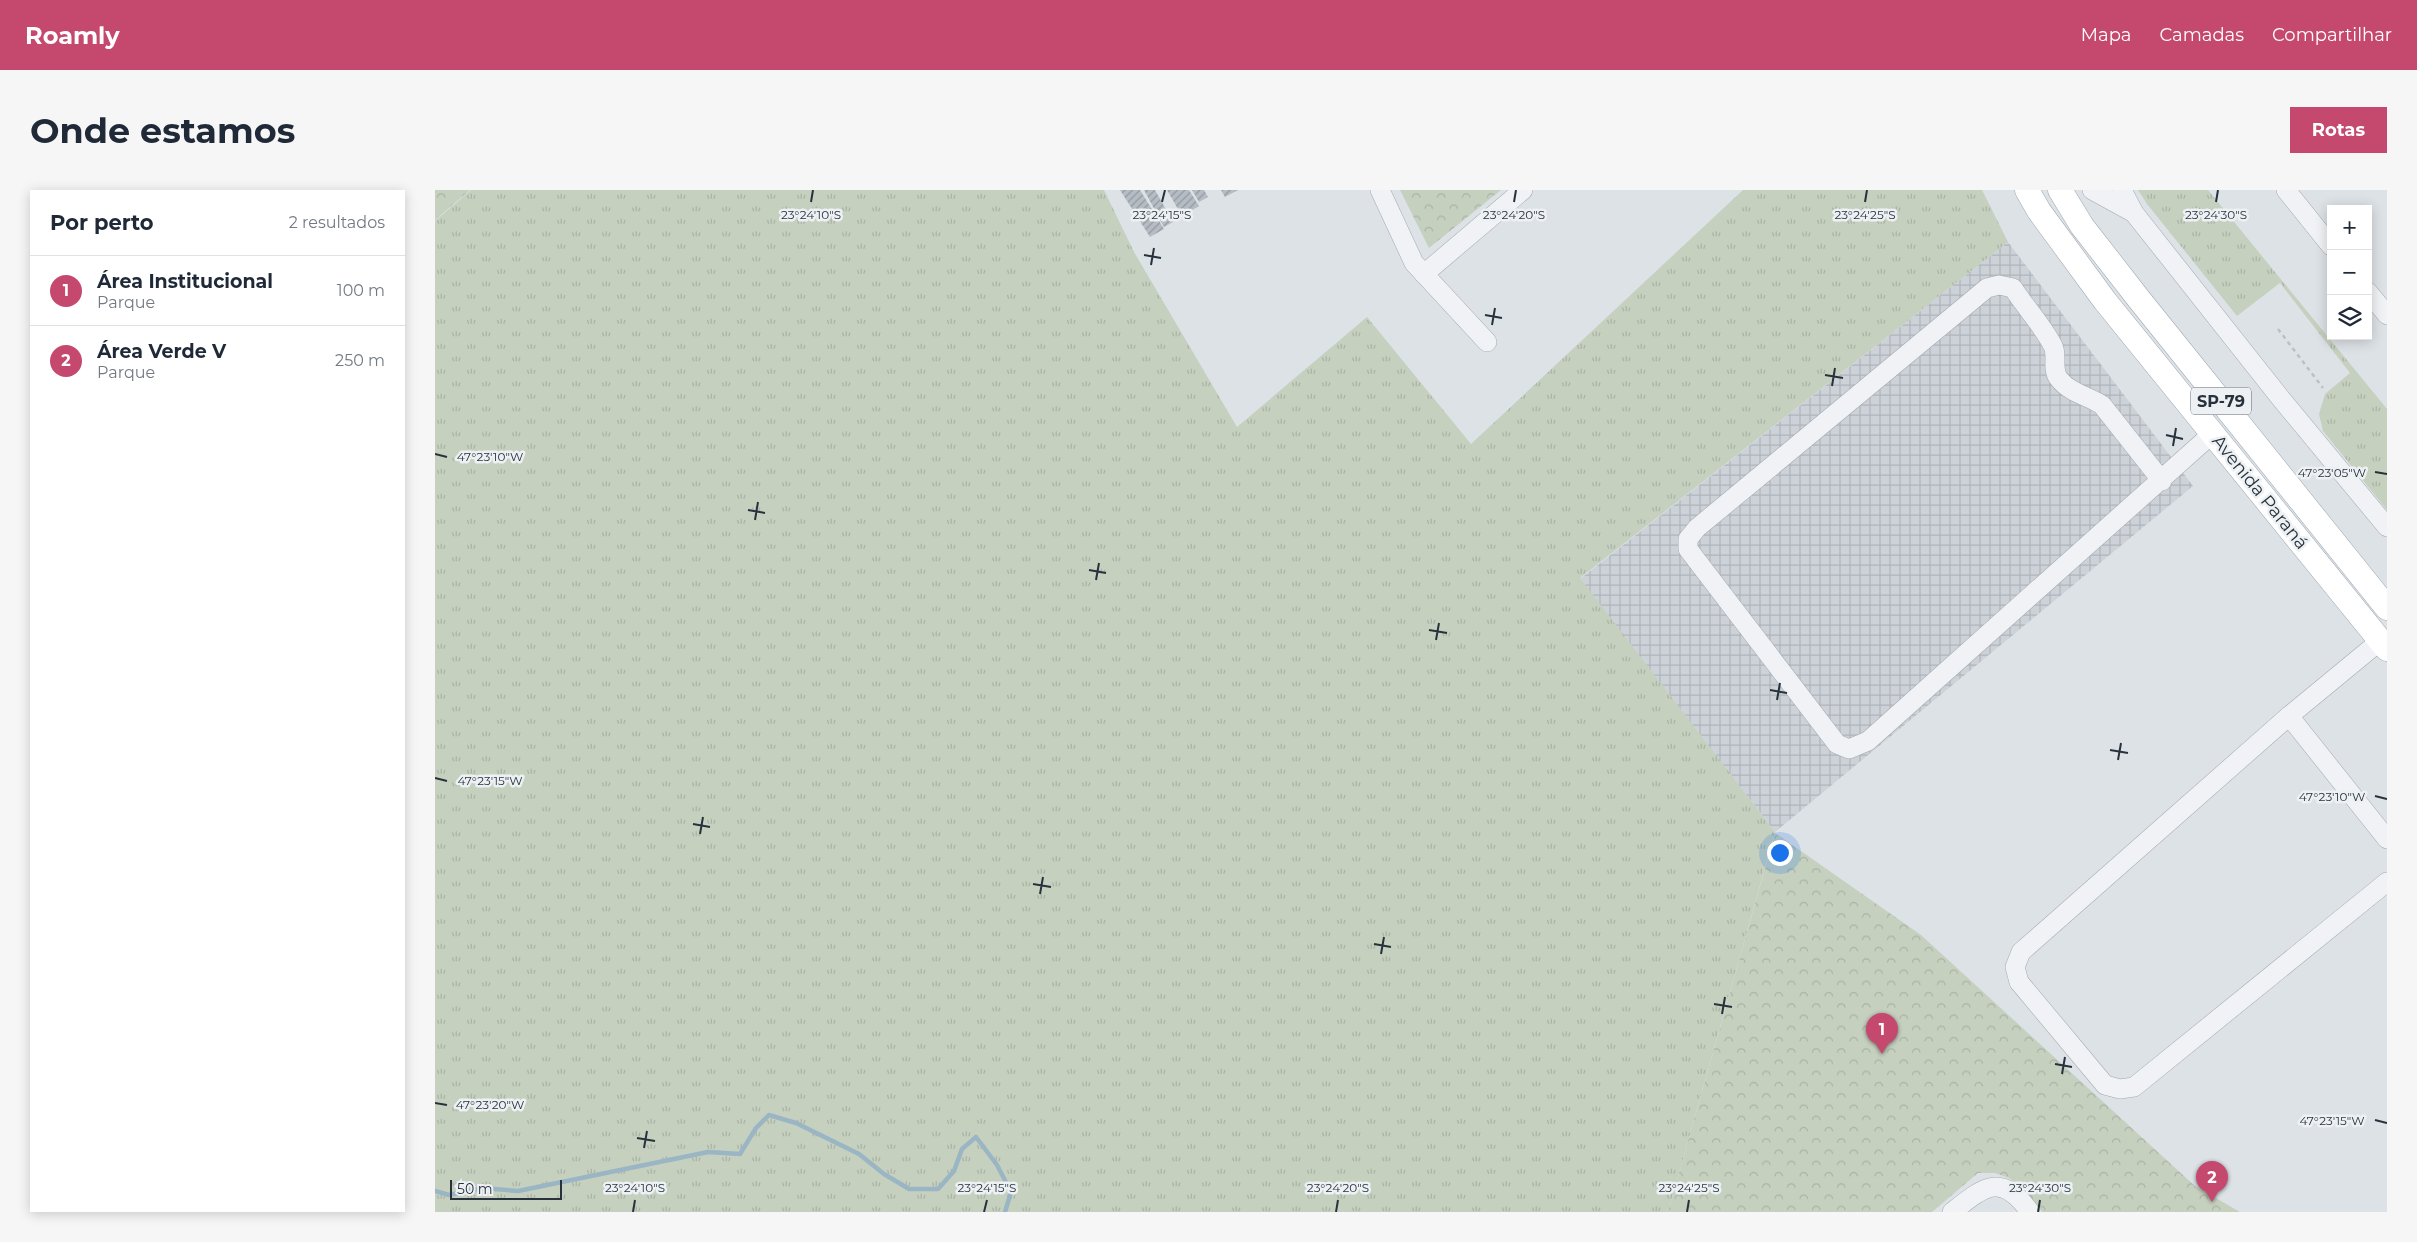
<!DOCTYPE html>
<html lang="pt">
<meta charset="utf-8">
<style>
body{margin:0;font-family:Montserrat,sans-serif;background:#f6f6f7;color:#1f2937}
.controls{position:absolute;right:15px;top:15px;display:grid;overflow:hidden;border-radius:0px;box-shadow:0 2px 12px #0003}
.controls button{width:45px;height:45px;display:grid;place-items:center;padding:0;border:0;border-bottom:1px solid #e0e1e3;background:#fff;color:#1f2937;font:25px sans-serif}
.scale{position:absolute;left:15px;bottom:12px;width:112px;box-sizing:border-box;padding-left:5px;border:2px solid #28323c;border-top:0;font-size:14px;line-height:18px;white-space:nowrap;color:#28323c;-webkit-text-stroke:4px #edf1f4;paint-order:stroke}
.you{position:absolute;left:1344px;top:662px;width:18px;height:18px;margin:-12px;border:4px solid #fff;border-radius:50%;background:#1a73e8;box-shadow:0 0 0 8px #1a73e833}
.badge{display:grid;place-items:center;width:32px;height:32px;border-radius:50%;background:#c5496e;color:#fff;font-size:16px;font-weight:700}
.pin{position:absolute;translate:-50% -41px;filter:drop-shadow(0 1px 2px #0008)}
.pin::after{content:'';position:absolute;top:26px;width:18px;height:15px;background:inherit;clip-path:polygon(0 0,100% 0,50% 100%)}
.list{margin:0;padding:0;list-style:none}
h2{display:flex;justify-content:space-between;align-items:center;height:65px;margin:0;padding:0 20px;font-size:21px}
h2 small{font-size:16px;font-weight:400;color:#747a83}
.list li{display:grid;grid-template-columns:32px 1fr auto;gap:15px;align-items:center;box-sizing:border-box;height:70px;padding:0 20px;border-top:1px solid #e0e1e3}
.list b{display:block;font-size:19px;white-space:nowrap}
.list p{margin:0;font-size:16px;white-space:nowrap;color:#747a83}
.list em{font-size:16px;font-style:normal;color:#747a83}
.icon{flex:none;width:28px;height:28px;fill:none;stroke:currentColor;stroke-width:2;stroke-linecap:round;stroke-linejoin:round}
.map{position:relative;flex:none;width:1952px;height:1022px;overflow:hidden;border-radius:0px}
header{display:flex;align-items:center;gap:30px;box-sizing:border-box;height:70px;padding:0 25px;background:#c5496e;color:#fff}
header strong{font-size:24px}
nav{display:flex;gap:28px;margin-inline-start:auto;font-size:18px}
.intro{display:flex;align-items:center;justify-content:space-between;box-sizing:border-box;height:120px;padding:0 30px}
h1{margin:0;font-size:35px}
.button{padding:12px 22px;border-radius:0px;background:#c5496e;color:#fff;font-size:18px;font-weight:700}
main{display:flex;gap:30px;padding:0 30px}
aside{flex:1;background:#fff;border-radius:0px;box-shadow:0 2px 12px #0003}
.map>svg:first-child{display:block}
.industrial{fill:url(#industrial-grid)}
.grass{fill:url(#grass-tufts)}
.forest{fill:url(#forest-crowns)}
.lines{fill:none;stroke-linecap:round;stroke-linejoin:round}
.stream{stroke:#9ab5c4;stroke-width:4.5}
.building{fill:url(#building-hatch)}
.minor-casing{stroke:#a3aab0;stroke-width:20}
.major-casing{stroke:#9ea8b1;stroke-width:25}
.path{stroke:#bcc0c5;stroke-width:2.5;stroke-dasharray:4 4;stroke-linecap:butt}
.minor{stroke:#f0f2f5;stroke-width:19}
.major{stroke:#fff;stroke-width:24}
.ticks{fill:none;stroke:#28323c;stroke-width:2}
.labels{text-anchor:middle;stroke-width:5;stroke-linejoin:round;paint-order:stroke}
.shield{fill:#edf1f4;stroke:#636b73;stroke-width:1}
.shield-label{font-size:16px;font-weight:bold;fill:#28323c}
.street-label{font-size:18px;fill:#28323c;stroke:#edf1f4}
.ticks-label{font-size:12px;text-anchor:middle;fill:#28323c;stroke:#edf1f4;stroke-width:5;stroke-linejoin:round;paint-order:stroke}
</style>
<header>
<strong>Roamly</strong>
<nav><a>Mapa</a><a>Camadas</a><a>Compartilhar</a></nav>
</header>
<div class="intro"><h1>Onde estamos</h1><a class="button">Rotas</a></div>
<main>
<aside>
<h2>Por perto<small>2 resultados</small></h2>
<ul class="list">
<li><span class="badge">1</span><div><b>Área Institucional</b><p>Parque</p></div><em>100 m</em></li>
<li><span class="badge">2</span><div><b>Área Verde V</b><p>Parque</p></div><em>250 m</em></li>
</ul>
</aside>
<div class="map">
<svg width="1952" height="1022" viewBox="0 0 1952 1022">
<defs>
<pattern id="industrial-grid" width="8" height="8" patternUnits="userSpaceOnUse" patternTransform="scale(1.25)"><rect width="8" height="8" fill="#ccd2d8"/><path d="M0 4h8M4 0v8" fill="none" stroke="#afb5ba"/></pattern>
<pattern id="grass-tufts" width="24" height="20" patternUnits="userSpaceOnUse" patternTransform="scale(1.25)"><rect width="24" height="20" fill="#c6d0bf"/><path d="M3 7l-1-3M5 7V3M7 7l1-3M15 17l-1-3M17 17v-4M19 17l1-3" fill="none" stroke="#aab3a5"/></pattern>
<pattern id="forest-crowns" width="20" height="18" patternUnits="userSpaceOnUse" patternTransform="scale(1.25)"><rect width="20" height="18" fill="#c6d0bf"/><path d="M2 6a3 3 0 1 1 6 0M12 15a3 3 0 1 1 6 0" fill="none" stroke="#aab3a5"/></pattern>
<pattern id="building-hatch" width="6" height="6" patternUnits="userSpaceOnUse" patternTransform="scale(1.25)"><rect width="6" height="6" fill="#b5bcc3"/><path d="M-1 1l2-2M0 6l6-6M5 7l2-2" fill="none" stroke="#9399a0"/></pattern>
</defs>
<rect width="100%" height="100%" fill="#dde2e6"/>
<!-- industrial -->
<polygon class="industrial" points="1573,52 1758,296 1340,642 1145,389"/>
<!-- grass -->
<g class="grass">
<polygon points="36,0 669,0 699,62 802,237 932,127 1036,254 1308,0 1547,0 1573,52 1145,388 1340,642 1233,1022 0,1022 0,31"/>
<polygon points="1703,0 1773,0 1952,219 1952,320 1888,241 1884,224 1890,204 1915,183 1845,93 1802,126 1712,14"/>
</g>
<!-- forest -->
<g class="forest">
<polygon points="0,0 35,0 0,30"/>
<polygon points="965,0 1066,0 994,58"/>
<polygon points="1340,643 1486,745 1760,996 1805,1022 1607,1022 1589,999 1574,988 1560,983 1543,983 1497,1022 1233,1022"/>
</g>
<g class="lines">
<!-- stream -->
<polyline class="stream" points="0,1001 14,1005 47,998 83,1001 273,962 305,964 321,938 334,925 361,933 424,964 449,984 474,999 503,999 519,981 527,959 541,947 562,975 576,1002 570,1022"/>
</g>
<!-- building -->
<g class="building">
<polygon points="685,0 705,0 729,39 715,47"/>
<polygon points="709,0 720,0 738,32 729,37"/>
<polygon points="732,0 754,0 764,16 747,26"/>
<polygon points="757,0 769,0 773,7 764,12"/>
<polygon points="786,0 803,0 790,7"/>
</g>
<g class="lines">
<!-- minor casing -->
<g class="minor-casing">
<g id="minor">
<polyline points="945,0 979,73 1052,152"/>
<polyline points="1657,0 1699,23"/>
<polyline points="1687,0 1699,23 1847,210 1952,337"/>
<polyline points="1851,0 1896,56"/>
<polyline points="989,84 1088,0"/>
<polyline points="1933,102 1952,125"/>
<path d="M1727,291L1667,215C1653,206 1635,203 1624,189C1616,179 1623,166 1618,156C1608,136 1590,117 1578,98L1564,95L1552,98L1262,338L1253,349V359L1402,554L1414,559L1433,551L1777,244"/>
<polyline points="1945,451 1854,526 1586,762 1580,777 1584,792 1670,895 1685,899 1699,897 1952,692"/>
<polyline points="1854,526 1952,649"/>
<path d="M1517,1022C1550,996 1566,982 1595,1022"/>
</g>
</g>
<!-- major casing -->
<g class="major-casing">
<g id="major">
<polyline points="1592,0 1604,21 1670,111 1952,459"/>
<polyline points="1625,0 1647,36 1703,108 1952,418"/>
</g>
</g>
<!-- path -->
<polyline class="path" points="1843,139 1888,198"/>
<!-- minor -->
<use href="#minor" class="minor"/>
<!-- major -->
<use href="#major" class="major"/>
</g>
<!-- ticks -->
<path class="ticks" d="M376,12L378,0M727,12L730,0M1079,12L1081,0M1430,12L1432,0M1781,12L1783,0M709,65L726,68M716,75L719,58M1050,125L1067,128M1057,135L1060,118M1390,185L1408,188M1397,196L1400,178M1731,245L1748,249M1738,256L1741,238M0,264L12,267M1940,282L1952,284M313,320L330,323M320,330L323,312M654,380L671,383M661,390L664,373M994,440L1012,443M1001,450L1004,433M1335,500L1352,503M1342,510L1345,493M1675,560L1693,563M1683,570L1686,553M0,588L12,591M1940,606L1952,609M258,634L275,637M265,644L268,627M598,694L616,697M605,704L608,687M939,754L956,757M946,764L949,747M1279,814L1297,817M1287,824L1290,807M1620,874L1637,877M1627,884L1630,867M0,913L12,915M1940,930L1952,933M202,948L220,951M209,958L212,941M198,1022L200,1010M549,1022L552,1010M901,1022L903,1010M1252,1022L1254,1010M1603,1022L1605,1010"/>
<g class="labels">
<!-- shield labels -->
<rect class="shield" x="1756" y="197.5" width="60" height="27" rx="4"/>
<g class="shield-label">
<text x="1786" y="217">SP-79</text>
</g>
<!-- street labels -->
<g class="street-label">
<text transform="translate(1825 302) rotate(51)" y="6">Avenida Paraná</text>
</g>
</g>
<g class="ticks-label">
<text x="376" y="29">23°24'10"S</text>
<text x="727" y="29">23°24'15"S</text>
<text x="1079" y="29">23°24'20"S</text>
<text x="1430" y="29">23°24'25"S</text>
<text x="1781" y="29">23°24'30"S</text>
<text x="55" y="271">47°23'10"W</text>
<text x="1897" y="287">47°23'05"W</text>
<text x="55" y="595">47°23'15"W</text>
<text x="1897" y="611">47°23'10"W</text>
<text x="55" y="919">47°23'20"W</text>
<text x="1897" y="935">47°23'15"W</text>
<text x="200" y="1002">23°24'10"S</text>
<text x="552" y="1002">23°24'15"S</text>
<text x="903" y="1002">23°24'20"S</text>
<text x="1254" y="1002">23°24'25"S</text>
<text x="1605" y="1002">23°24'30"S</text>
</g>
</svg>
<div class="controls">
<button>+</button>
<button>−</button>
<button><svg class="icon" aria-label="layers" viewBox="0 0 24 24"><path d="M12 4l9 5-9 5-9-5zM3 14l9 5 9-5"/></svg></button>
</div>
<div class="scale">50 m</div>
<div class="you"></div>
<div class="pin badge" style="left:1447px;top:864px">1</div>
<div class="pin badge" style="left:1777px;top:1012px">2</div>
</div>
</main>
